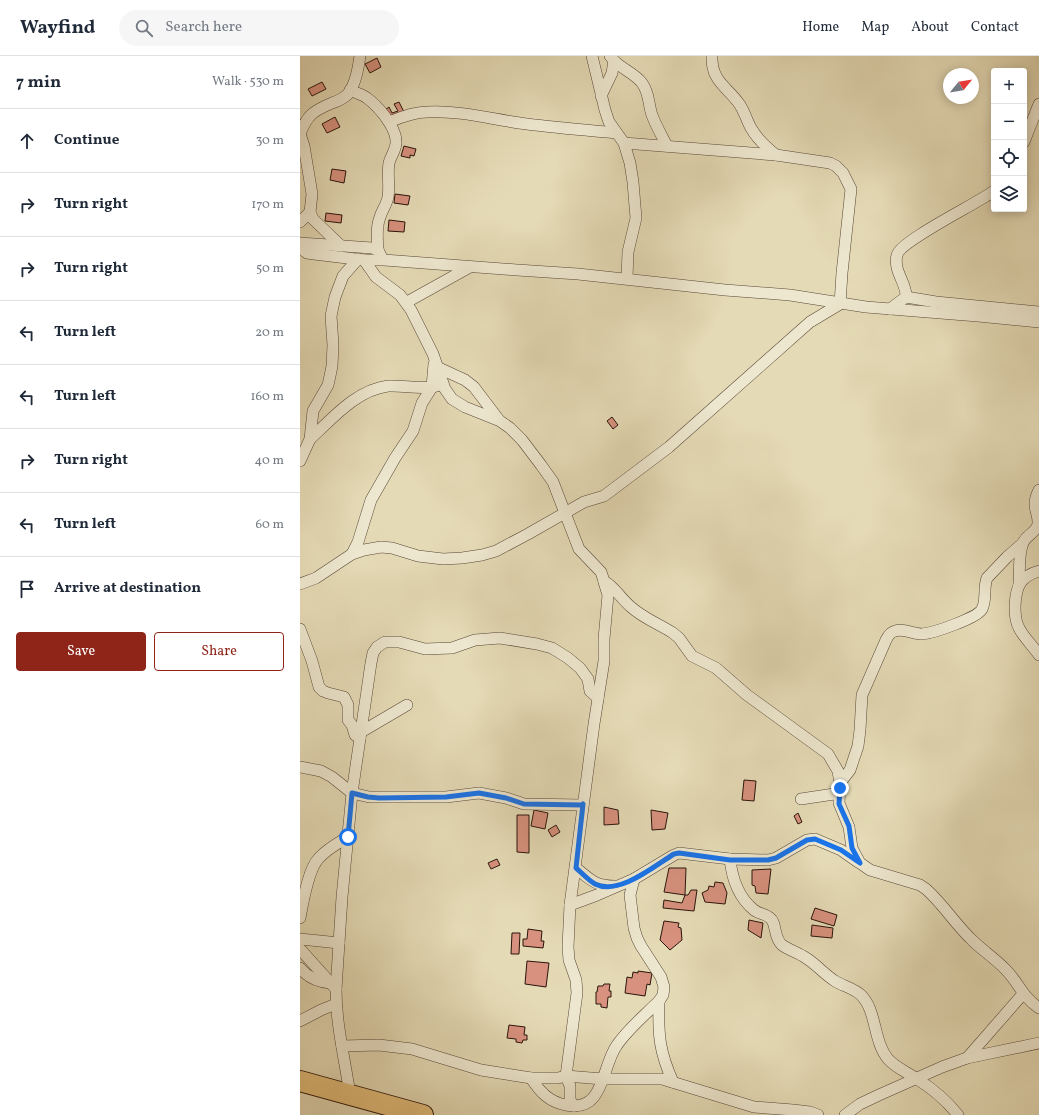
<!DOCTYPE html>
<meta charset="utf-8">
<style>
body{margin:0;font-family:Vollkorn,serif;background:#f6f6f7;color:#1f2937}
.controls{position:absolute;right:12px;top:12px;display:grid;overflow:hidden;border-radius:4px;box-shadow:0 2px 10px #0003}
.controls button{width:36px;height:36px;display:grid;place-items:center;padding:0;border:0;border-bottom:1px solid #e0e1e3;background:#fff;color:#1f2937;font:20px sans-serif}
.compass{position:absolute;left:643px;top:12px;width:36px;height:36px;border-radius:50%;background:#fff;box-shadow:0 2px 10px #0003;rotate:60deg}
.stop{position:absolute;width:12px;height:12px;margin:-9px;border:3px solid #1a73e8;border-radius:50%;background:#fff}
.stop.end{background:#1a73e8;border-color:#fff;box-shadow:0 1px 4px #0008}
.list{margin:0;padding:0;list-style:none}
h2{display:flex;justify-content:space-between;align-items:center;height:52px;margin:0;padding:0 16px;font-size:17px}
h2 small{font-size:13px;font-weight:400;color:#747a83}
.list li{display:grid;grid-template-columns:26px 1fr auto;gap:12px;align-items:center;box-sizing:border-box;height:64px;padding:0 16px;border-top:1px solid #e0e1e3}
.list b{display:block;font-size:15px;white-space:nowrap}
.list em{font-size:13px;font-style:normal;color:#747a83}
.actions{display:flex;gap:8px;padding:12px 16px}
.actions a{flex:1;padding:9px 0;border:1px solid #8f2418;border-radius:4px;text-align:center;font-size:14px;color:#8f2418}
.actions .main{background:#8f2418;color:#fff}
.icon{flex:none;width:22px;height:22px;fill:none;stroke:currentColor;stroke-width:2;stroke-linecap:round;stroke-linejoin:round}
.map{position:relative;flex:none;width:739px;height:1059px;overflow:hidden}
header{display:flex;align-items:center;gap:24px;box-sizing:border-box;height:56px;padding:0 20px;background:#fff;border-bottom:1px solid #e0e1e3}
header strong{font-size:19px}
nav{display:flex;gap:22px;margin-inline-start:auto;font-size:14px}
.search{width:280px;height:36px;background:#f6f6f7;display:flex;align-items:center;gap:10px;box-sizing:border-box;padding:0 14px;border-radius:22px;color:#747a83;font-size:15px}
main{display:flex}
aside{flex:1;background:#fff}
.map>svg:first-child{display:block}
.building{fill:#d7917e;stroke:#2a140b}
.lines{fill:none;stroke-linecap:round;stroke-linejoin:round}
.street-casing{stroke:#584636;stroke-width:12}
.highway-casing{stroke:#2a140b;stroke-width:22}
.street{stroke:#ede7cf;stroke-width:11}
.highway{stroke:#e2bd7a;stroke-width:20}
.route{stroke:#1a73e8;stroke-width:5}
</style>
<header>
<strong>Wayfind</strong>
<div class="search"><svg class="icon" aria-label="search" viewBox="0 0 24 24"><circle cx="10" cy="10" r="6"/><path d="M15 15l6 6"/></svg>Search here</div>
<nav><a>Home</a><a>Map</a><a>About</a><a>Contact</a></nav>
</header>
<main>
<aside>
<h2>7 min<small>Walk · 530 m</small></h2>
<ul class="list">
<li><svg class="icon" aria-label="ahead" viewBox="0 0 24 24"><path d="M12 20V5M6 11l6-6 6 6"/></svg><div><b>Continue</b></div><em>30 m</em></li>
<li><svg class="icon" aria-label="right" viewBox="0 0 24 24"><path d="M7 20v-9h11M14 6l5 5-5 5"/></svg><div><b>Turn right</b></div><em>170 m</em></li>
<li><svg class="icon" aria-label="right" viewBox="0 0 24 24"><path d="M7 20v-9h11M14 6l5 5-5 5"/></svg><div><b>Turn right</b></div><em>50 m</em></li>
<li><svg class="icon" aria-label="left" viewBox="0 0 24 24"><path d="M17 20v-9H6M10 6l-5 5 5 5"/></svg><div><b>Turn left</b></div><em>20 m</em></li>
<li><svg class="icon" aria-label="left" viewBox="0 0 24 24"><path d="M17 20v-9H6M10 6l-5 5 5 5"/></svg><div><b>Turn left</b></div><em>160 m</em></li>
<li><svg class="icon" aria-label="right" viewBox="0 0 24 24"><path d="M7 20v-9h11M14 6l5 5-5 5"/></svg><div><b>Turn right</b></div><em>40 m</em></li>
<li><svg class="icon" aria-label="left" viewBox="0 0 24 24"><path d="M17 20v-9H6M10 6l-5 5 5 5"/></svg><div><b>Turn left</b></div><em>60 m</em></li>
<li><svg class="icon" aria-label="arrive" viewBox="0 0 24 24"><path d="M6 21V4h12l-3 4 3 4H6"/></svg><div><b>Arrive at destination</b></div></li>
</ul>
<div class="actions"><a class="main">Save</a><a>Share</a></div>
</aside>
<div class="map">
<svg width="739" height="1059" viewBox="0 0 739 1059">
<rect width="100%" height="100%" fill="#e4dab5"/>
<filter id="stains"><feTurbulence type="fractalNoise" baseFrequency=".005" numOctaves="4"/><feColorMatrix values="0 0 0 0 .2 0 0 0 0 .09 0 0 0 0 .02 0 0 0 .5 -.17"/></filter>
<radialGradient id="worn" r=".72"><stop offset=".6" stop-color="#630" stop-opacity="0"/><stop offset="1" stop-color="#630" stop-opacity=".3"/></radialGradient>
<!-- building -->
<g class="building">
<polygon points="77,2 81,11 70,17 65,8"/>
<polygon points="22,26 26,33 12,40 8,33"/>
<polygon points="99,46 104,56 89,63 85,54 89,51 92,57 98,55 94,48"/>
<polygon points="35,61 40,71 27,77 22,68"/>
<polygon points="104,90 116,93 114,100 110,99 110,102 101,100"/>
<polygon points="32,113 46,115 44,127 30,124"/>
<polygon points="95,138 110,140 108,149 94,147"/>
<polygon points="26,157 42,159 41,167 25,165"/>
<polygon points="89,164 105,166 104,176 88,175"/>
<polygon points="312,361 318,369 313,373 307,365"/>
<polygon points="444,724 456,725 454,745 442,744"/>
<polygon points="304,751 318,754 319,768 304,769"/>
<polygon points="234,754 248,757 245,773 231,770"/>
<polygon points="351,754 368,757 365,773 352,774"/>
<polygon points="498,757 502,766 498,768 494,760"/>
<polygon points="217,759 229,759 229,797 217,796"/>
<polygon points="256,769 260,776 252,781 248,774"/>
<polygon points="197,803 200,809 191,813 188,807"/>
<polygon points="369,812 386,812 385,839 364,836"/>
<polygon points="471,813 468,838 456,837 455,830 452,829 452,814"/>
<polygon points="415,826 423,827 427,837 425,848 405,846 402,837 408,834 409,830 414,831"/>
<polygon points="391,834 397,834 394,855 363,852 364,844 382,847 385,839 388,839"/>
<polygon points="515,852 537,859 534,870 511,863"/>
<polygon points="449,864 463,867 461,882 448,874"/>
<polygon points="364,865 379,867 378,871 381,872 382,884 370,894 360,884"/>
<polygon points="512,869 533,872 532,882 511,880"/>
<polygon points="228,873 242,875 241,885 244,885 243,892 223,890 223,883 227,883"/>
<polygon points="212,877 220,877 219,898 211,898"/>
<polygon points="227,905 249,907 246,931 225,928"/>
<polygon points="338,915 352,917 350,929 347,928 345,940 325,937 327,921 332,922 333,916 338,917"/>
<polygon points="304,928 310,928 309,935 311,935 311,941 308,941 307,952 301,951 301,948 296,948 296,936 297,936 298,930 303,930"/>
<polygon points="209,969 225,971 224,979 227,979 227,984 223,984 222,987 216,986 216,983 207,982"/>
</g>
<g class="lines">
<!-- street casing -->
<g class="street-casing">
<g id="street">
<polyline points="292,0 305,54 309,66 324,87 330,107 333,126 336,162 328,196 327,222"/>
<path d="M310,0C318,12 334,16 342,27C350,38 348,48 352,59C356,70 362,80 367,90"/>
<path d="M412,0C411,26 428,31 440,49C445,57 447,65 451,72C457,83 466,91 476,99"/>
<path d="M50,34C56,37 62,38 67,42C78,50 95,70 96,84C97,93 91,99 89,107C87,118 90,130 88,141C87,148 82,154 80,161C76,171 77,183 78,194"/>
<polyline points="301,40 312,17 314,5"/>
<path d="M89,66C101,61 114,56 127,56C161,54 194,64 227,68C257,72 287,74 316,77"/>
<polyline points="0,78 4,90 12,138 10,156 13,163 41,190"/>
<path d="M0,78C7,59 13,55 32,47C38,45 43,43 48,38C56,27 58,13 60,0"/>
<polyline points="724,86 739,48"/>
<polyline points="0,166 10,156"/>
<polyline points="0,187 72,192 78,194 81,200"/>
<polyline points="0,192 7,197 14,198 64,204 84,204 217,214 278,218 425,234 490,239 566,251 678,260 739,266"/>
<path d="M64,204L76,221L100,239L111,254L133,298L145,333L152,343L165,351L200,365L210,372L222,384L241,409L253,426L279,493L301,516L304,525C315,531 321,543 331,551C343,562 359,568 373,577L379,582L392,600L416,612L447,639L528,698L538,715L540,727L539,747L549,771L552,792L560,807L570,814L620,829L626,833C643,848 655,868 672,884C683,895 696,903 707,915C720,929 722,940 739,952"/>
<polyline points="606,241 636,246 739,256"/>
<polyline points="107,246 170,211"/>
<path d="M590,253L606,241C607,227 593,216 597,199C600,185 678,147 694,135"/>
<polyline points="139,312 165,324 174,331 199,364"/>
<path d="M10,383C32,363 56,334 88,330C105,329 120,334 137,330"/>
<polyline points="0,405 10,383 13,355 28,329 30,320 32,310 33,289 31,260 35,241 43,220 58,203"/>
<polyline points="52,498 58,486 71,444 95,402 113,375 122,347 132,331 134,308"/>
<path d="M739,515C732,517 725,521 721,526C714,536 713,561 719,572C724,582 733,590 739,599"/>
<polyline points="0,528 16,522 52,498 64,494 81,491 92,492 118,500 143,503 162,502 182,499 196,495 228,478 284,446 304,440 369,391 510,266 540,248 542,217 551,133 543,117 536,110 530,107 476,99 324,87"/>
<path d="M719,528C720,515 718,499 723,487C726,479 737,476 738,468C739,455 730,452 739,434"/>
<polyline points="0,573 12,605 19,631 23,635 28,637 44,641 48,649 48,664 52,669 55,679 60,682"/>
<polyline points="61,676 107,649"/>
<polyline points="0,711 21,715 32,721 52,737 69,741 146,741 179,737 206,742 224,748 282,749 283,748"/>
<path d="M540,727L550,714L558,690L560,674L562,639L586,584C588,580 591,576 595,575C604,572 613,578 622,578C633,577 678,562 682,553C687,544 683,532 687,522L707,501L723,487"/>
<polyline points="501,743 534,738 539,740"/>
<path d="M430,803C432,823 438,841 454,854C459,858 466,858 470,862C477,867 473,881 482,889C489,894 499,897 506,902C516,908 524,918 535,925C543,930 553,932 561,939C577,955 573,985 588,1003C596,1012 607,1016 617,1023C633,1033 647,1045 658,1059"/>
<path d="M276,812C291,824 295,830 315,830"/>
<polyline points="270,849 297,839 334,823 374,799 379,797 430,803 468,804 476,802 507,784 515,783 541,794 558,806"/>
<path d="M0,862C3,846 8,813 19,802C27,793 38,787 48,781"/>
<polyline points="0,883 39,887"/>
<polyline points="0,893 36,933"/>
<path d="M0,912C8,922 18,926 30,927"/>
<path d="M359,945C358,978 359,995 373,1026"/>
<polyline points="0,965 21,954 36,948"/>
<polyline points="42,990 79,989 112,993 181,1014 231,1022 258,1022 266,1020 303,1023 362,1023 454,1051 493,1054 510,1056 518,1059"/>
<polyline points="667,1002 723,938"/>
<path d="M231,1022C240,1036 249,1046 266,1049C305,1057 301,1011 317,989C328,973 345,959 359,945L363,939L364,931L361,921L341,890L337,882L334,872L330,839L334,823"/>
<path d="M50,1039C45,1004 36,969 36,933L42,841L52,737L71,607L73,597L77,591L85,586H99L125,593L152,592L175,584L200,582L237,588L252,592L268,602L280,612L288,623L290,635L298,642"/>
<polyline points="274,1050 270,1044 270,1030 266,1020 277,937 276,924 269,904 268,891 270,849 294,668 304,605 304,583 308,539 304,526"/>
<polyline points="545,1059 560,1048 579,1039 642,1011 667,1002 739,987"/>
</g>
</g>
<!-- highway casing -->
<g class="highway-casing">
<polyline id="highway" points="0,1025 123,1059"/>
</g>
<!-- street -->
<use href="#street" class="street"/>
<!-- highway -->
<use href="#highway" class="highway"/>
</g>
<g class="lines">
<!-- route -->
<path class="route" d="M48,781L52,737L68,741L79,742L146,741L179,737L206,742L224,748L282,749L283,748L276,812C282,817 288,824 295,828C319,840 354,810 374,798L379,797L430,804H468L476,802L507,784L515,783L541,794L560,807L552,792L549,770L539,748L540,732"/>
</g>
<rect width="100%" height="100%" filter="url(#stains)"/>
<rect width="100%" height="100%" fill="url(#worn)"/>
</svg>
<div class="controls">
<button>+</button>
<button>−</button>
<button><svg class="icon" aria-label="locate" viewBox="0 0 24 24"><circle cx="12" cy="12" r="6"/><path d="M12 2v4M12 18v4M2 12h4M18 12h4"/></svg></button>
<button><svg class="icon" aria-label="layers" viewBox="0 0 24 24"><path d="M12 4l9 5-9 5-9-5zM3 14l9 5 9-5"/></svg></button>
</div>
<svg class="compass" viewBox="-18 -18 36 36"><path d="M0-13l5 13h-10z" fill="#e53935"/><path d="M0 13l5-13h-10z" fill="#747a83"/></svg>
<div class="stop" style="left:48px;top:781px"></div>
<div class="stop end" style="left:540px;top:732px"></div>
</div>
</main>
